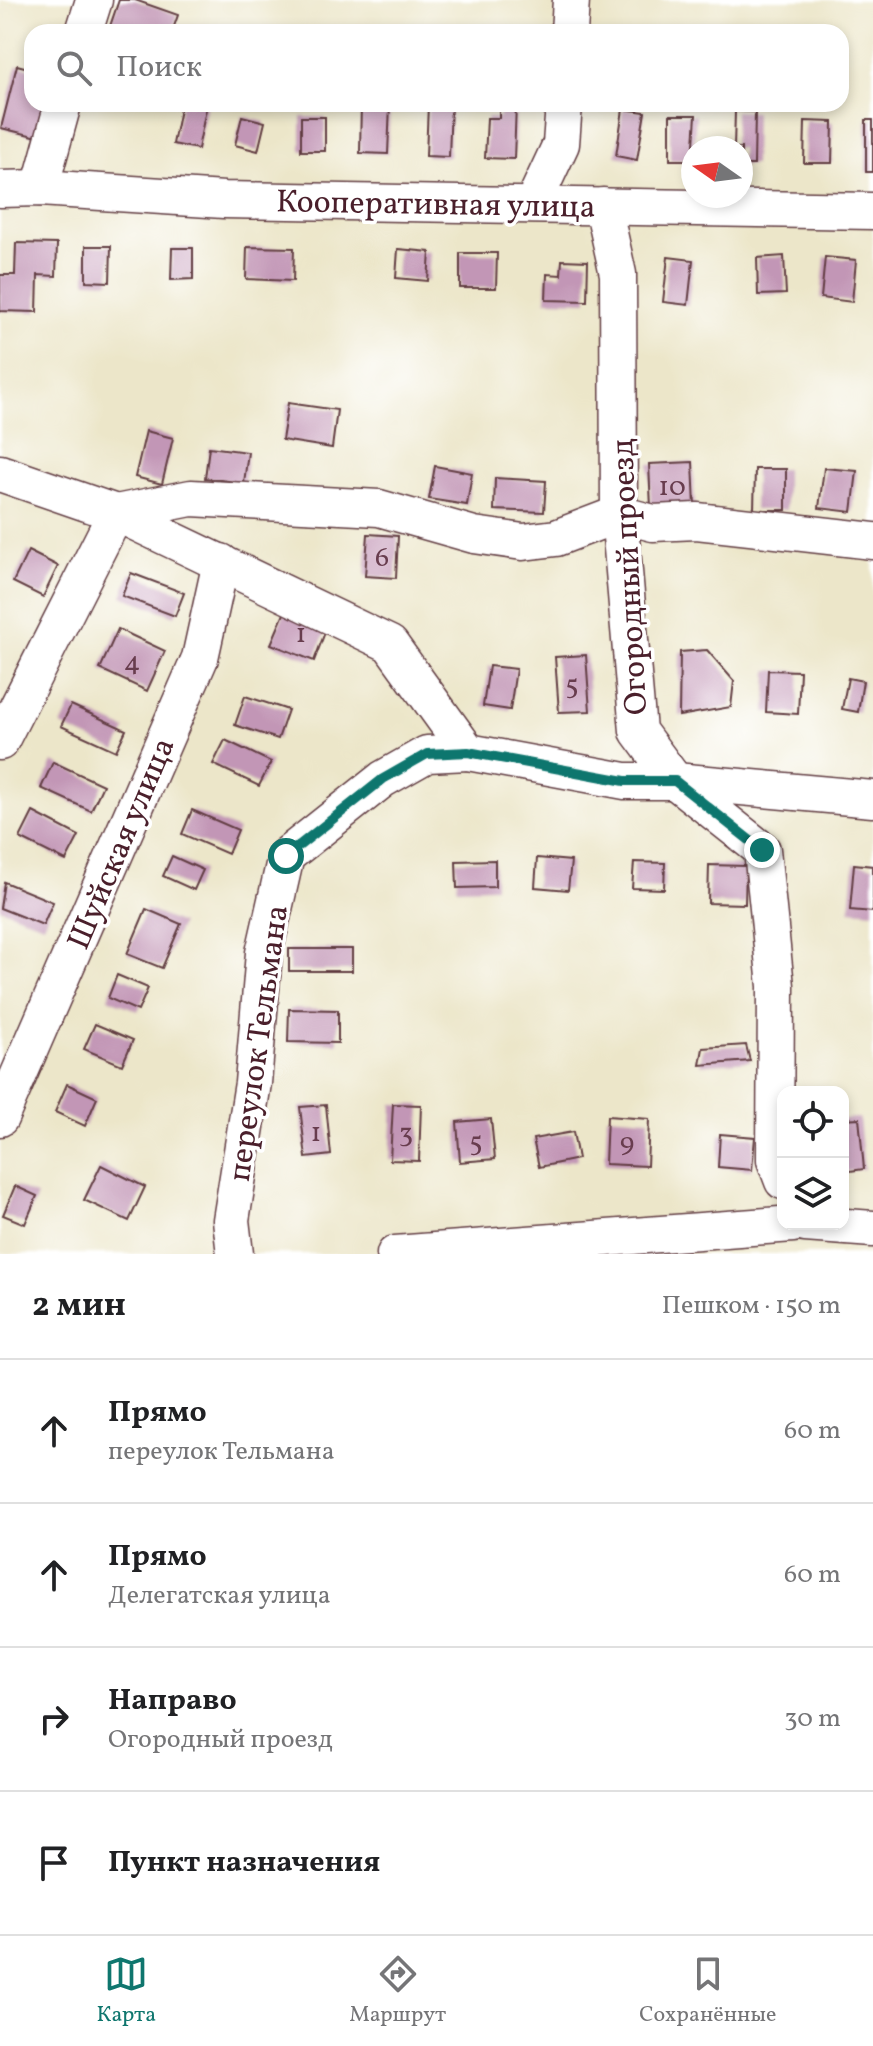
<!DOCTYPE html>
<html lang="ru">
<meta charset="utf-8">
<style>
body{margin:0;font-family:Vollkorn,serif;background:#f2f2f2;color:#202124}
.controls{position:absolute;right:24px;bottom:24px;display:grid;overflow:hidden;border-radius:16px;box-shadow:0 4px 12px #0003}
.controls button{width:72px;height:72px;display:grid;place-items:center;padding:0;border:0;border-bottom:2px solid #e0e0e0;background:#fff;color:#202124;font:40px sans-serif}
.compass{position:absolute;left:681px;top:136px;width:72px;height:72px;border-radius:50%;background:#fff;box-shadow:0 4px 12px #0003;rotate:284deg}
.stop{position:absolute;width:24px;height:24px;margin:-18px;border:6px solid #0f766e;border-radius:50%;background:#fff}
.stop.end{background:#0f766e;border-color:#fff;box-shadow:0 2px 8px #0008}
.list{margin:0;padding:0;list-style:none}
h2{display:flex;justify-content:space-between;align-items:center;height:104px;margin:0;padding:0 32px;font-size:34px}
h2 small{font-size:26px;font-weight:400;color:#757577}
.list li{display:grid;grid-template-columns:52px 1fr auto;gap:24px;align-items:center;box-sizing:border-box;height:144px;padding:0 32px;border-top:2px solid #e0e0e0}
.list b{display:block;font-size:30px;white-space:nowrap}
.list p{margin:0;font-size:26px;white-space:nowrap;color:#757577}
.list em{font-size:26px;font-style:normal;color:#757577}
.icon{flex:none;width:44px;height:44px;fill:none;stroke:currentColor;stroke-width:2;stroke-linecap:round;stroke-linejoin:round}
.map{position:relative;flex:none;width:873px;height:1254px;overflow:hidden}
.search{position:absolute;background:#fff;box-shadow:0 4px 12px #0003;left:24px;right:24px;top:24px;height:88px;display:flex;align-items:center;gap:20px;box-sizing:border-box;padding:0 28px;border-radius:24px;color:#757577;font-size:30px}
.sheet{height:680px;background:#fff}
nav{display:flex;justify-content:space-around;align-items:center;box-sizing:border-box;height:112px;border-top:2px solid #e0e0e0;background:#fff;font-size:22px;color:#757577}
nav a{display:grid;justify-items:center;gap:4px}
nav .on{color:#0f766e}
.map>svg:first-child{display:block}
.building{fill:#c296b6}
.lines{fill:none;stroke-linecap:round;stroke-linejoin:round}
.minor-casing{stroke:#623d43;stroke-width:39}
.minor{stroke:#fff;stroke-width:36}
.route{stroke:#0f766e;stroke-width:10}
.labels{text-anchor:middle;stroke-width:7;stroke-linejoin:round;paint-order:stroke}
.number-label{font-size:28px;fill:#683d4e}
.street-label{font-size:32px;fill:#4a1f2b;stroke:#fff}
</style>
<div class="map">
<svg width="873" height="1254" viewBox="0 0 873 1254">
<rect width="100%" height="100%" fill="#fff"/>
<filter id="ink" filterUnits="userSpaceOnUse"><feTurbulence type="fractalNoise" baseFrequency=".0125" numOctaves="2"/><feDisplacementMap in="SourceGraphic" scale="16" xChannelSelector="R" yChannelSelector="G"/><feConvolveMatrix kernelMatrix="1 2 1 2 8 2 1 2 1" color-interpolation-filters="sRGB"/></filter>
<filter id="wash" filterUnits="userSpaceOnUse"><feTurbulence type="fractalNoise" baseFrequency=".006" numOctaves="4" result="noise"/><feDisplacementMap in="SourceGraphic" scale="32" xChannelSelector="R" yChannelSelector="G"/><feGaussianBlur stdDeviation="1.8" result="paint"/><feColorMatrix in="noise" values="0 0 0 0 0 0 0 0 0 0 0 0 0 0 0 0 0 1.4 0 .05"/><feComposite in="paint" operator="in"/></filter>
<g filter="url(#wash)">
<rect width="100%" height="100%" fill="#ece6c9"/>
<g id="blocks">
<!-- building -->
<g class="building">
<polygon points="119,0 135,0 178,15 172,32 109,29"/>
<polygon points="17,65 32,69 32,104 46,104 38,137 1,128"/>
<polygon points="181,104 207,104 198,149 173,144"/>
<polygon points="361,104 390,104 388,154 360,153"/>
<polygon points="428,104 451,104 449,157 426,156"/>
<polygon points="499,104 516,104 514,159 485,158 487,118 499,118"/>
<polygon points="623,109 645,112 637,160 616,156"/>
<polygon points="735,111 755,112 754,165 741,165 741,148 734,148"/>
<polygon points="670,115 696,115 693,160 670,160"/>
<polygon points="242,116 265,122 258,151 235,145"/>
<rect x="301" y="117" width="24" height="34"/>
<rect x="866" y="120" width="7" height="52"/>
<polygon points="805,121 833,122 832,163 804,163"/>
<polygon points="16,243 57,244 56,276 38,275 37,312 0,311 0,275 15,275"/>
<polygon points="86,246 111,246 110,282 86,281"/>
<polygon points="247,247 294,248 293,281 246,279"/>
<polygon points="172,248 193,248 193,279 171,280"/>
<polygon points="398,249 430,252 428,281 396,278"/>
<polygon points="460,253 497,253 496,288 460,288"/>
<polygon points="784,256 786,294 758,295 757,258"/>
<polygon points="668,257 693,260 688,305 663,302"/>
<polygon points="825,257 856,260 852,302 821,298"/>
<polygon points="562,260 588,261 587,301 546,300 547,274 561,275"/>
<polygon points="288,403 337,410 332,448 282,440"/>
<polygon points="146,431 173,438 162,484 135,477"/>
<polygon points="209,447 248,452 244,483 205,478"/>
<polygon points="693,462 695,507 651,508 649,464"/>
<polygon points="435,466 472,473 467,505 429,499"/>
<polygon points="824,468 857,471 852,512 819,508"/>
<polygon points="755,469 786,469 786,510 754,510"/>
<polygon points="495,478 546,481 544,512 494,510"/>
<polygon points="368,534 398,536 396,578 365,576"/>
<polygon points="28,551 58,566 43,597 13,582"/>
<polygon points="131,573 184,593 175,616 122,596"/>
<polygon points="289,602 330,619 314,661 271,644"/>
<polygon points="118,629 165,651 147,691 100,669"/>
<polygon points="707,650 734,681 731,707 679,716 680,652"/>
<polygon points="586,655 590,711 559,712 555,657"/>
<polygon points="489,666 516,669 510,710 483,706"/>
<polygon points="768,670 800,671 798,714 766,712"/>
<polygon points="848,678 863,681 858,712 842,709"/>
<polygon points="245,696 288,710 278,739 235,725"/>
<polygon points="71,705 126,730 116,751 61,726"/>
<polygon points="225,740 271,762 259,786 213,764"/>
<polygon points="53,762 103,785 91,811 41,788"/>
<polygon points="192,810 238,830 228,854 182,834"/>
<polygon points="33,812 79,836 66,861 20,838"/>
<polygon points="172,856 203,870 194,890 163,876"/>
<polygon points="537,858 571,861 568,890 535,887"/>
<polygon points="495,860 495,887 457,888 456,861"/>
<polygon points="634,862 665,863 664,889 632,888"/>
<polygon points="854,864 873,866 873,912 850,910"/>
<polygon points="709,865 746,866 745,904 708,903"/>
<polygon points="4,882 53,902 43,925 0,908"/>
<polygon points="146,909 181,924 162,968 127,954"/>
<rect x="289" y="949" width="63" height="22"/>
<polygon points="117,975 148,988 138,1011 108,998"/>
<polygon points="289,1009 338,1010 338,1043 288,1042"/>
<polygon points="95,1024 133,1040 122,1065 84,1049"/>
<polygon points="746,1045 750,1061 700,1065 703,1048"/>
<polygon points="67,1084 97,1098 85,1126 55,1112"/>
<polygon points="393,1104 421,1105 419,1161 390,1160"/>
<polygon points="326,1105 331,1155 306,1158 300,1107"/>
<polygon points="607,1116 649,1119 647,1166 605,1164"/>
<polygon points="859,1118 864,1169 843,1172 843,1119"/>
<polygon points="491,1119 495,1159 460,1162 457,1122"/>
<polygon points="573,1132 578,1159 539,1167 533,1139"/>
<polygon points="720,1134 755,1137 752,1170 718,1167"/>
<polygon points="101,1165 145,1187 129,1221 84,1200"/>
<polygon points="15,1186 37,1196 25,1224 3,1215"/>
</g>
</g>
</g>
<g filter="url(#ink)">
<use href="#blocks" fill-opacity="0" stroke="#623d43" stroke-width="2"/>
<g class="lines">
<!-- minor casing -->
<g class="minor-casing">
<g id="minor">
<polyline points="84,32 94,0"/>
<polyline points="569,32 571,0"/>
<polyline points="40,188 63,104"/>
<polyline points="0,189 40,188 224,200 873,211"/>
<polyline points="533,204 561,144 564,104"/>
<polyline points="603,206 618,274 619,514 638,731 675,781 762,850 776,986 775,1160 783,1181"/>
<polyline points="0,473 116,513 390,644 468,752 625,781 675,781 873,799"/>
<polyline points="0,742 116,513 191,498 379,508 474,535 523,542 556,538 619,514 653,523 697,521 873,541"/>
<polyline points="0,1118 200,658 221,562"/>
<polyline points="805,1224 873,1229"/>
<polyline points="235,1254 231,1220 253,1083 264,953 286,856 383,779 427,754 468,752"/>
<polyline points="395,1254 793,1224"/>
</g>
</g>
<!-- minor -->
<use href="#minor" class="minor"/>
</g>
</g>
<g class="lines" filter="url(#ink)">
<!-- route -->
<polyline class="route" points="286,856 383,779 427,754 468,752 625,781 675,781 762,850"/>
</g>
<g class="labels">
<!-- number labels -->
<g class="number-label">
<text x="672" y="495">10</text>
<text x="382" y="566">6</text>
<text x="301" y="642">1</text>
<text x="132" y="670">4</text>
<text x="572" y="694">5</text>
<text x="316" y="1141">1</text>
<text x="406" y="1142">3</text>
<text x="476" y="1151">5</text>
<text x="627" y="1151">9</text>
</g>
<!-- street labels -->
<g class="street-label">
<text transform="translate(436 203) rotate(1)" y="11">Кооперативная улица</text>
<text transform="translate(628 577) rotate(-93)" y="11">Огородный проезд</text>
<text transform="translate(120 843) rotate(-67)" y="11">Шуйская улица</text>
<text transform="translate(257 1043) rotate(-82)" y="11">переулок Тельмана</text>
</g>
</g>
</svg>
<div class="controls">
<button><svg class="icon" aria-label="locate" viewBox="0 0 24 24"><circle cx="12" cy="12" r="6"/><path d="M12 2v4M12 18v4M2 12h4M18 12h4"/></svg></button>
<button><svg class="icon" aria-label="layers" viewBox="0 0 24 24"><path d="M12 4l9 5-9 5-9-5zM3 14l9 5 9-5"/></svg></button>
</div>
<svg class="compass" viewBox="-18 -18 36 36"><path d="M0-13l5 13h-10z" fill="#e53935"/><path d="M0 13l5-13h-10z" fill="#757577"/></svg>
<div class="stop" style="left:286px;top:856px"></div>
<div class="stop end" style="left:762px;top:850px"></div>
<div class="search"><svg class="icon" aria-label="search" viewBox="0 0 24 24"><circle cx="10" cy="10" r="6"/><path d="M15 15l6 6"/></svg>Поиск</div>
</div>
<section class="sheet">
<h2>2 мин<small>Пешком · 150 m</small></h2>
<ul class="list">
<li><svg class="icon" aria-label="ahead" viewBox="0 0 24 24"><path d="M12 20V5M6 11l6-6 6 6"/></svg><div><b>Прямо</b><p>переулок Тельмана</p></div><em>60 m</em></li>
<li><svg class="icon" aria-label="ahead" viewBox="0 0 24 24"><path d="M12 20V5M6 11l6-6 6 6"/></svg><div><b>Прямо</b><p>Делегатская улица</p></div><em>60 m</em></li>
<li><svg class="icon" aria-label="right" viewBox="0 0 24 24"><path d="M7 20v-9h11M14 6l5 5-5 5"/></svg><div><b>Направо</b><p>Огородный проезд</p></div><em>30 m</em></li>
<li><svg class="icon" aria-label="arrive" viewBox="0 0 24 24"><path d="M6 21V4h12l-3 4 3 4H6"/></svg><div><b>Пункт назначения</b></div></li>
</ul>
</section>
<nav>
<a class="on"><svg class="icon" aria-label="map" viewBox="0 0 24 24"><path d="M3 6l6-2 6 2 6-2v14l-6 2-6-2-6 2zM9 4v14M15 6v14"/></svg>Карта</a>
<a><svg class="icon" aria-label="directions" viewBox="0 0 24 24"><path d="M12 3l9 9-9 9-9-9zM9 14v-3h6M13 9l2 2-2 2"/></svg>Маршрут</a>
<a><svg class="icon" aria-label="saved" viewBox="0 0 24 24"><path d="M7 4h10v16l-5-4-5 4z"/></svg>Сохранённые</a>
</nav>
